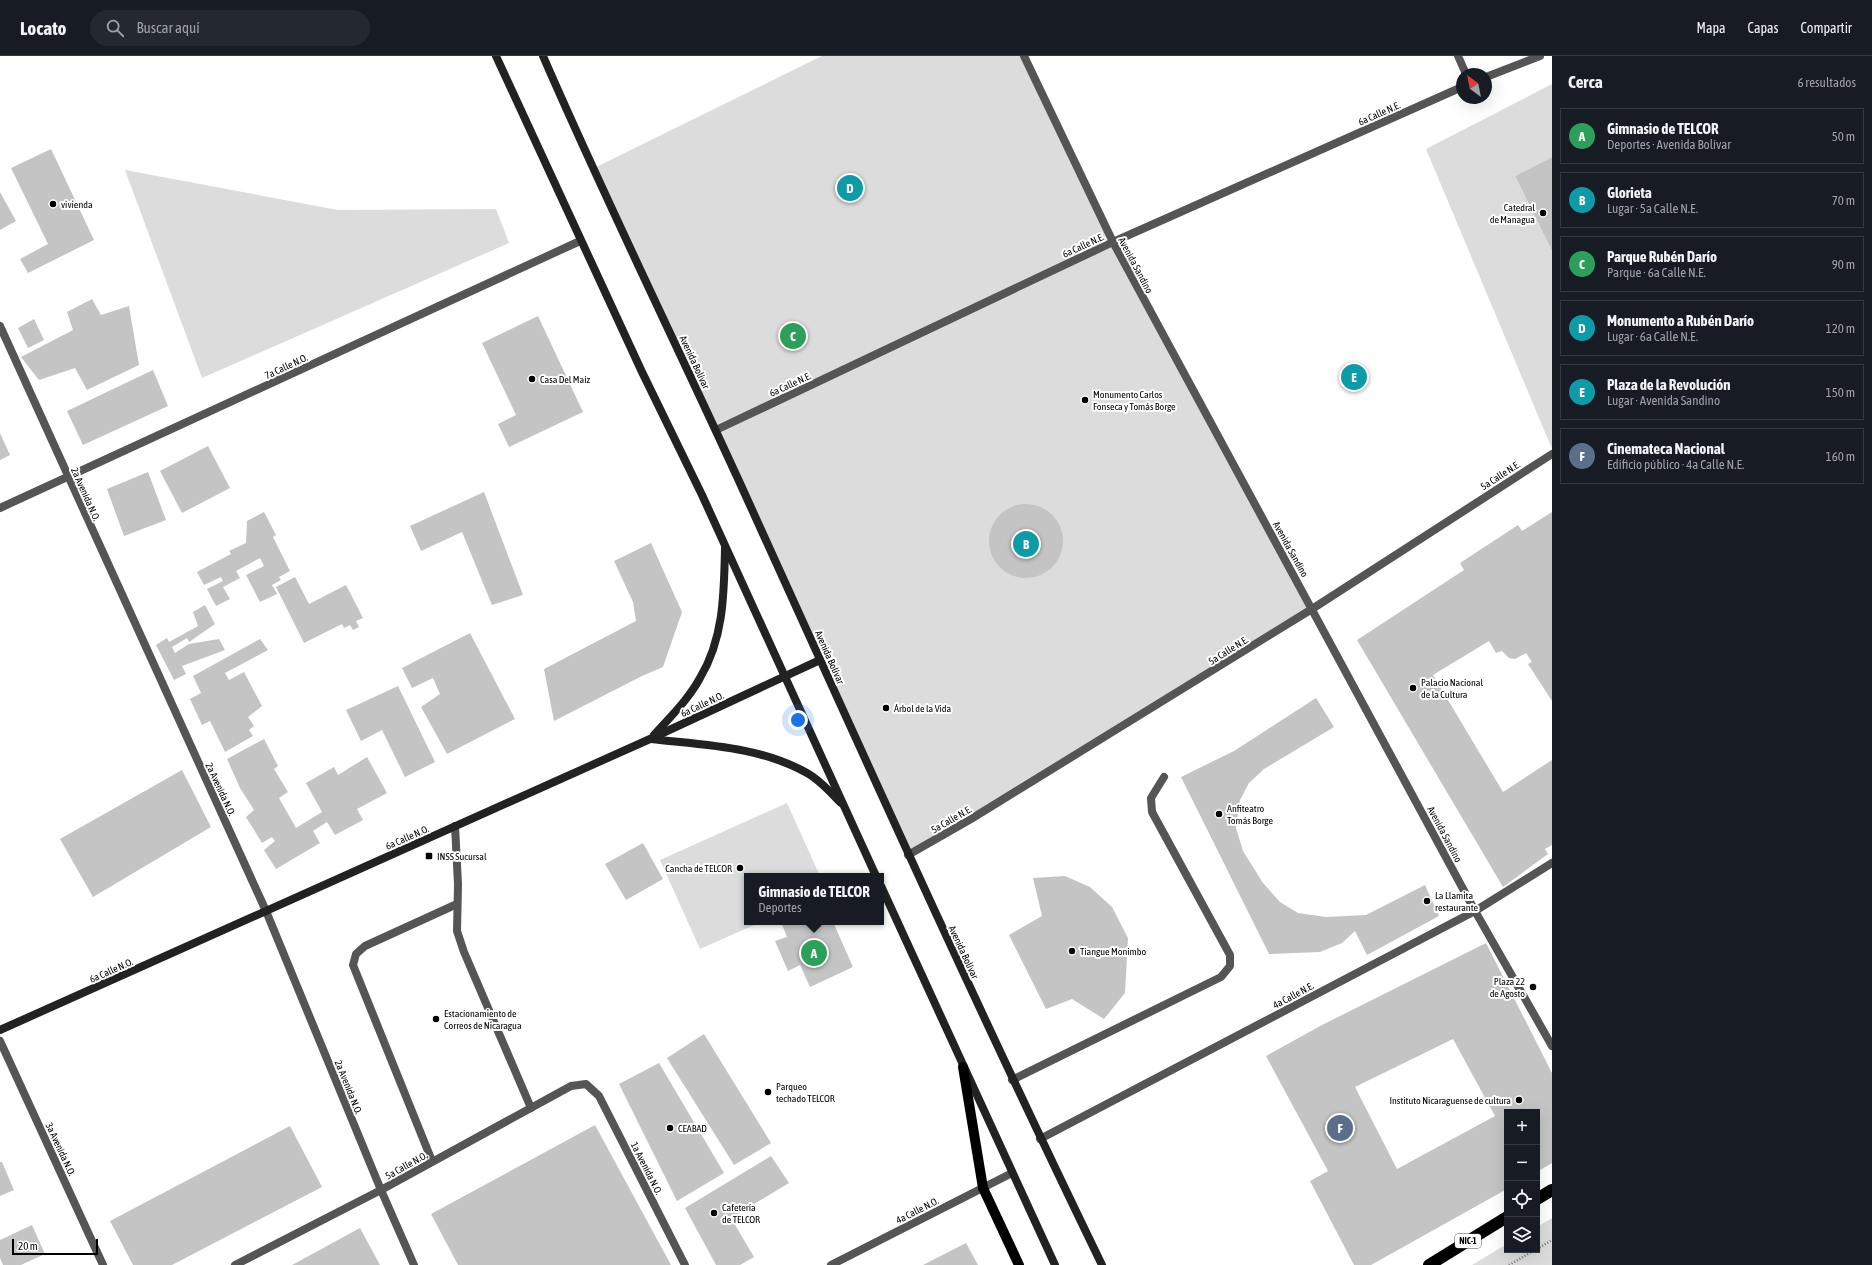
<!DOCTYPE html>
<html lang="es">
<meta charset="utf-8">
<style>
body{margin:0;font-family:"Asap Condensed",sans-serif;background:#242831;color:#f1f3f6}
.controls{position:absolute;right:12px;bottom:12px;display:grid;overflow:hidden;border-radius:0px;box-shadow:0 4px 16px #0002}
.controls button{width:36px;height:36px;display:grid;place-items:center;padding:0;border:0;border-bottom:1px solid #363941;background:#171b24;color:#f1f3f6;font:20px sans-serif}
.compass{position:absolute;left:1456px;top:12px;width:36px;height:36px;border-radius:50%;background:#171b24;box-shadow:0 4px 16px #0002;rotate:328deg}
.scale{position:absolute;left:12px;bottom:10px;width:86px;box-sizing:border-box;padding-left:4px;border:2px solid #000;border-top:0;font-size:11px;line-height:14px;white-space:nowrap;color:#000;-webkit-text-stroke:3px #fff;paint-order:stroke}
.you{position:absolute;left:798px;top:664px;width:14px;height:14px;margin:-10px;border:3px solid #fff;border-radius:50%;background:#1a73e8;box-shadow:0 0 0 6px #1a73e833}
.badge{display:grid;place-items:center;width:26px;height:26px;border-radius:50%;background:#858687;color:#fff;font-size:13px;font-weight:700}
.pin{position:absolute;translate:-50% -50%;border:2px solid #fff;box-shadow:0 1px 4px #0006}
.popup{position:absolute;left:744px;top:817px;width:140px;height:52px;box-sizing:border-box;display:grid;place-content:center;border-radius:0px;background:#171b24;filter:drop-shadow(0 1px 3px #0005);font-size:13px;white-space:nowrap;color:#9ea1a6}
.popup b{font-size:15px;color:#f1f3f6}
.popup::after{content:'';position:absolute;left:50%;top:100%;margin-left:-8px;border:8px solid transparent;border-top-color:#171b24}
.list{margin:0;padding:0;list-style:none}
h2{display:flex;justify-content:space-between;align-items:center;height:52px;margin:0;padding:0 16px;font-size:17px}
h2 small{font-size:13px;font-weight:400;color:#9ea1a6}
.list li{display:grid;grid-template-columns:26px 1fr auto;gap:12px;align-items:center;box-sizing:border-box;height:56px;margin:0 8px 8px;padding:0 8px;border:1px solid #363941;border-radius:0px}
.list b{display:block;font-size:15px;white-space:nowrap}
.list p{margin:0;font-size:13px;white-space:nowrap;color:#9ea1a6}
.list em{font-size:13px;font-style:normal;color:#9ea1a6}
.icon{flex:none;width:22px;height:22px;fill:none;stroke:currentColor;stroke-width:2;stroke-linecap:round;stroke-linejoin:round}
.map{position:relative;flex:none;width:1552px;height:1209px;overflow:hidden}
header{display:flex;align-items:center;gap:24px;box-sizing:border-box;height:56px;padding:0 20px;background:#171b24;border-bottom:1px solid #363941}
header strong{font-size:19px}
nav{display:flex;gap:22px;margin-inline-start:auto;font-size:14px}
.search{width:280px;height:36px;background:#242831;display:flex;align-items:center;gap:10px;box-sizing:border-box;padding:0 14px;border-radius:22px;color:#9ea1a6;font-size:15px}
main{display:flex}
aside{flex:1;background:#171b24}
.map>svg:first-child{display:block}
.green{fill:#dcdcdc}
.building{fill:#c4c4c4;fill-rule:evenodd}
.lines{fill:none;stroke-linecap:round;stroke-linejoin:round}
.path{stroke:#777;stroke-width:2.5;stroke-dasharray:1 2;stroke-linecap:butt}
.lane{stroke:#555;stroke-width:8}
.street{stroke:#555;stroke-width:8}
.secondary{stroke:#222;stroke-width:8}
.primary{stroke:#000;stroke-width:10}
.highway{stroke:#000;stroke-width:12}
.poi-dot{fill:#000;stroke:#fff;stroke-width:1.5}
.labels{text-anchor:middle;stroke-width:4;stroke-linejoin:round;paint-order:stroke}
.shield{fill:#fff;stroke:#4c4c4c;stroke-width:1}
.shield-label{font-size:9px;font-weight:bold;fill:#000}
.street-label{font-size:10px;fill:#000;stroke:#fff}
.poi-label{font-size:10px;fill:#000;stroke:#fff;text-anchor:start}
</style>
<header>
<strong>Locato</strong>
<div class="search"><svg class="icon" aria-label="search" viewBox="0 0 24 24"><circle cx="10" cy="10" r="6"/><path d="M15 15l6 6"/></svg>Buscar aquí</div>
<nav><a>Mapa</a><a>Capas</a><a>Compartir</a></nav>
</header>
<main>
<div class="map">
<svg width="1552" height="1209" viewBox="0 0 1552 1209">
<rect width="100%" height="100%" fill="#fff"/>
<!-- green -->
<g class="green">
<polygon points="822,0 1024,0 1113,186 1312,553 908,799 592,113"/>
<polygon points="1552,28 1552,101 1515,120 1552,195 1552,393 1426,93"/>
<polygon points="125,114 338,154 496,153 509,187 202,322"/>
<polygon points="787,747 820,820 747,820 747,866 761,866 700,893 660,804"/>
<polygon points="1552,1162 1552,1209 1472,1209 1507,1188 1507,1194 1537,1194 1537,1171"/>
</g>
<!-- building -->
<g class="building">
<polygon points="51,93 94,184 28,217 20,203 48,188 11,112"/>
<polygon points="1552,101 1552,195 1515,120"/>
<polygon points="0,136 16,165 0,174"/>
<polygon points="92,243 101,259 129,250 139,309 87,334 75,312 39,324 21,301 73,274 67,256"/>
<polygon points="538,260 583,356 509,391 498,368 516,359 482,287"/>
<polygon points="34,263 44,284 28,292 18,272"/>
<polygon points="153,314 168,350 83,389 67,355"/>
<polygon points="0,377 10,399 0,404"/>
<polygon points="208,390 230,432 182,457 160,415"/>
<polygon points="148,416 166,464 124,480 107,433"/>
<polygon points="484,436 523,539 492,549 462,476 421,495 410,470"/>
<circle cx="1026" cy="485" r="37"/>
<polygon points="264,456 276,479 273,481 290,515 279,521 281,524 272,529 277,538 260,546 246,519 264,510 260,502 236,515 240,522 223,531 230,543 216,550 207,533 223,525 221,521 204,529 197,516 231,498 229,495 246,487 247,465"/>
<polygon points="1552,456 1552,645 1528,608 1532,606 1526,597 1515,603 1509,602 1502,595 1496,597 1489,585 1433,619 1503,736 1552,704 1552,789 1545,793 1548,798 1503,831 1357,584 1464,514 1460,507 1518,469 1522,475"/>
<polygon points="651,487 682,556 663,611 642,620 554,665 544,613 636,565 633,546 614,505"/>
<polygon points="295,521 309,548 346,529 363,562 356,565 359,571 353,574 350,569 344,572 342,568 304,587 276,531"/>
<polygon points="205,549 215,568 189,586 187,582 172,591 175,597 189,588 219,583 225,594 182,610 186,618 174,624 156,589 167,582 169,586 198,570 193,556"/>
<polygon points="470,577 515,663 447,698 421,651 440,638 433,622 412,632 402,612"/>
<polygon points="260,583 268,594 225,617 229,624 244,616 262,650 248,661 254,670 249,674 253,680 225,696 210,665 202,669 190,643 201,637 193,620"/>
<polygon points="398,630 435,706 405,721 382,674 361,685 346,654"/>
<polygon points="1316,642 1334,671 1264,713 1249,727 1240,744 1236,772 1243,795 1263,827 1280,846 1298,857 1326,861 1366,859 1425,829 1439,860 1367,899 1355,875 1342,887 1320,896 1269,898 1181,721 1234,695"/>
<polygon points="264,683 278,710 274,713 288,736 279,742 296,772 322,756 306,727 334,711 338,719 367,701 387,737 357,753 363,764 335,779 327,766 313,775 320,787 276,813 264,794 275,785 272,781 262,787 246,761 254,754 240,732 227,703"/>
<polygon points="182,714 211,771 93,841 60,783"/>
<polygon points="643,787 663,823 626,844 605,808"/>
<polygon points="1065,820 1090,831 1112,851 1128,882 1125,937 1104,963 1072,943 1046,953 1009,879 1042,860 1033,822"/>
<polygon points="781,866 833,866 853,911 810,931 800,909 788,915 775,885 787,881"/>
<path d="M1486,887L1552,1017V1107L1537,1116V1056H1507V1133L1371,1209H1354L1310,1125L1328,1115L1266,1000L1322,969ZM1453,983L1495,1060L1397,1113L1355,1031Z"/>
<polygon points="704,978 771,1087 734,1109 667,1002"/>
<polygon points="659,1007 724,1117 677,1145 619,1028"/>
<polygon points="595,1069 671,1209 458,1209 431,1158"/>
<polygon points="290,1070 322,1131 172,1209 133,1209 110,1165"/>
<polygon points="771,1100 789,1127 731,1162 754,1201 740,1209 716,1209 685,1152"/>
<polygon points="0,1106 2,1106 14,1134 0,1140"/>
<polygon points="32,1169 45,1198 21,1209 3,1209 0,1202 0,1184"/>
<polygon points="360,1172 380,1209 292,1209"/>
<polygon points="966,1187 978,1209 923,1209"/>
</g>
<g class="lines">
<!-- path -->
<g class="path">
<polyline points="1537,1193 1552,1184"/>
<polyline points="1509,1209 1535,1194"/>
</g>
<!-- lane -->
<g class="lane">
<polyline points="1024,0 1113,186"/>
<polyline points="1458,0 1466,18"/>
<polyline points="455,770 458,828 457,875 464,896 531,1052"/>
<polyline points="1012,1024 1221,921 1230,910 1230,899 1152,756 1151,742 1164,721"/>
<polyline points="432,1105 353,909 356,898 365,890 457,848"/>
</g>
<!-- street -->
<g class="street">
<polyline points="1486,21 1540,0"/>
<polyline points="1113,186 1475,855 1552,990"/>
<polyline points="0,270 266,855 381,1134 414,1209"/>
<polyline points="716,374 1113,186 1462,31"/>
<polyline points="0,452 580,185"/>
<polyline points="908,799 971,763 1312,553 1552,398"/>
<polyline points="0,985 103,1209"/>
<polyline points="1040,1083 1475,855 1552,807"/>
<polyline points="235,1209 381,1134 571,1030 586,1028 599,1040 685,1209"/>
<polyline points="831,1209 1012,1117"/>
</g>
<!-- secondary -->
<g class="secondary">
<polyline points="496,0 642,316 702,439 876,820"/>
<path d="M543,0C605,143 674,283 739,425C858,687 976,950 1102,1209"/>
<path d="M654,679C670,661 688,644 700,622C724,582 724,537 725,492"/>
<path d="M651,683C703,689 759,690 807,717C820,724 831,737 841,747"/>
<polyline points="881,830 1055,1209"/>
<polyline points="0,974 650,683 820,604"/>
</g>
<!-- primary -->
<polyline class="primary" points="963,1011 983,1132 1019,1209"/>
<!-- highway -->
<g class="highway">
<polyline points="1537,1143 1552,1134"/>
<polyline points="1429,1209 1507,1161"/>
</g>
</g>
<!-- markers -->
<g class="poi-dot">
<circle cx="53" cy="148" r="4"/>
<circle cx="1543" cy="157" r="4"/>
<circle cx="532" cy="323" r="4"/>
<circle cx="1085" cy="344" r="4"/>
<circle cx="1413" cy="632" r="4"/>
<circle cx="886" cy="652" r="4"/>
<circle cx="1219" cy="758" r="4"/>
<rect x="425" y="796" width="8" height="8" rx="2"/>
<circle cx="740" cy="812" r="4"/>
<circle cx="1427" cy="845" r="4"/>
<circle cx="1072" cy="895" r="4"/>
<circle cx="1533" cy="931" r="4"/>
<circle cx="436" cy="963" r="4"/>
<circle cx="768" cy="1036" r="4"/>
<circle cx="1519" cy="1044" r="4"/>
<circle cx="670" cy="1072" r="4"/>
<circle cx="714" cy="1157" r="4"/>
</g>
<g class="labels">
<!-- shield labels -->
<rect class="shield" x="1455" y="1178" width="26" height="14" rx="3"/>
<g class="shield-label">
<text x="1468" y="1188">NIC-1</text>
</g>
<!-- street labels -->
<g class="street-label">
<text transform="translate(1379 57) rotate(-24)" y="4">6a Calle N.E.</text>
<text transform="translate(1083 189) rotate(-25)" y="4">6a Calle N.E.</text>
<text transform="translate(1136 209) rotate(62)" y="4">Avenida Sandino</text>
<text transform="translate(695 306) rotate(65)" y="4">Avenida Bolívar</text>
<text transform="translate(286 310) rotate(-25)" y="4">7a Calle N.O.</text>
<text transform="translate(790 328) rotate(-25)" y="4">6a Calle N.E.</text>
<text transform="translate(1500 419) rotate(-33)" y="4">5a Calle N.E.</text>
<text transform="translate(86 438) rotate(66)" y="4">2a Avenida N.O.</text>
<text transform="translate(1291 493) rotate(61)" y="4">Avenida Sandino</text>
<text transform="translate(1228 594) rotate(-32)" y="4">5a Calle N.E.</text>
<text transform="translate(830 601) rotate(66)" y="4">Avenida Bolívar</text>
<text transform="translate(702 648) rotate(-25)" y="4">6a Calle N.O.</text>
<text transform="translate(221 733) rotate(65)" y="4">2a Avenida N.O.</text>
<text transform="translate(951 763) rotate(-30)" y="4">5a Calle N.E.</text>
<text transform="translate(1445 778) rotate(62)" y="4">Avenida Sandino</text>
<text transform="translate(407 781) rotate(-24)" y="4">6a Calle N.O.</text>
<text transform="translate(964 896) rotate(65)" y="4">Avenida Bolívar</text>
<text transform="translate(111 914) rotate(-24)" y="4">6a Calle N.O.</text>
<text transform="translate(1293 939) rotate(-28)" y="4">4a Calle N.E.</text>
<text transform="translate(349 1031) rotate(68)" y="4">2a Avenida N.O.</text>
<text transform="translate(61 1093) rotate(65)" y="4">3a Avenida N.O.</text>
<text transform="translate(406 1109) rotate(-29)" y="4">5a Calle N.O.</text>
<text transform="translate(647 1112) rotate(63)" y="4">1a Avenida N.O.</text>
<text transform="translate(917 1154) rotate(-27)" y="4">4a Calle N.O.</text>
</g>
<!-- poi labels -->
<g class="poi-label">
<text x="61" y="152">vivienda</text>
<text x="1535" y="155" text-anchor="end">Catedral<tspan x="1535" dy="12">de Managua</tspan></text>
<text x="540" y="327">Casa Del Maíz</text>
<text x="1093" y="342">Monumento Carlos<tspan x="1093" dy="12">Fonseca y Tomás Borge</tspan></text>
<text x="1421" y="630">Palacio Nacional<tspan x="1421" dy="12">de la Cultura</tspan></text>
<text x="894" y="656">Árbol de la Vida</text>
<text x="1227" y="756">Anfiteatro<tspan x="1227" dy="12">Tomás Borge</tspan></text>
<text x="437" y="804">INSS Sucursal</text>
<text x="732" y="816" text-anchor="end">Cancha de TELCOR</text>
<text x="1435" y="843">La Llamita<tspan x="1435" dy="12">restaurante</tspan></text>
<text x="1080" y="899">Tiangue Monimbo</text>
<text x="1525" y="929" text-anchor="end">Plaza 22<tspan x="1525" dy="12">de Agosto</tspan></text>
<text x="444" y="961">Estacionamiento de<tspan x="444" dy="12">Correos de Nicaragua</tspan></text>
<text x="776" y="1034">Parqueo<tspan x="776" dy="12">techado TELCOR</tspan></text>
<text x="1511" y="1048" text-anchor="end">Instituto Nicaraguense de cultura</text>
<text x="678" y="1076">CEABAD</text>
<text x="722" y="1155">Cafetería<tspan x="722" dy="12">de TELCOR</tspan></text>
</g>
</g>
</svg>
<div class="controls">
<button>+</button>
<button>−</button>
<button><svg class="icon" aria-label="locate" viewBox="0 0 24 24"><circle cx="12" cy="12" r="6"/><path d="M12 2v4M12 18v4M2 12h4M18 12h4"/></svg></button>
<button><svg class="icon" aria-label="layers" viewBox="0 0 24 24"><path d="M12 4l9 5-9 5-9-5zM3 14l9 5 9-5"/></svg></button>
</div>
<svg class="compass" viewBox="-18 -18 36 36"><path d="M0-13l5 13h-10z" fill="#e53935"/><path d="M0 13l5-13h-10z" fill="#9ea1a6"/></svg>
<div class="scale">20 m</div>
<div class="you"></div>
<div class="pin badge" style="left:814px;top:897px;background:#2e9e5b">A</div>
<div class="popup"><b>Gimnasio de TELCOR</b>Deportes</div>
<div class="pin badge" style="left:1026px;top:488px;background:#0f9aa8">B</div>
<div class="pin badge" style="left:793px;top:280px;background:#2e9e5b">C</div>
<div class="pin badge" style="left:850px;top:132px;background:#0f9aa8">D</div>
<div class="pin badge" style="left:1354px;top:321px;background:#0f9aa8">E</div>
<div class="pin badge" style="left:1340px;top:1072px;background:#5c6f8a">F</div>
</div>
<aside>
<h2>Cerca<small>6 resultados</small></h2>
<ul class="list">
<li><span class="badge" style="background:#2e9e5b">A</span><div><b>Gimnasio de TELCOR</b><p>Deportes · Avenida Bolívar</p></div><em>50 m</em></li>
<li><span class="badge" style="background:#0f9aa8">B</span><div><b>Glorieta</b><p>Lugar · 5a Calle N.E.</p></div><em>70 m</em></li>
<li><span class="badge" style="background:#2e9e5b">C</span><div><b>Parque Rubén Darío</b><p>Parque · 6a Calle N.E.</p></div><em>90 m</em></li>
<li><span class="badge" style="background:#0f9aa8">D</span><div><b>Monumento a Rubén Darío</b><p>Lugar · 6a Calle N.E.</p></div><em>120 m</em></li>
<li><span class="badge" style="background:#0f9aa8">E</span><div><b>Plaza de la Revolución</b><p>Lugar · Avenida Sandino</p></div><em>150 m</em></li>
<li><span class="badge" style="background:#5c6f8a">F</span><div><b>Cinemateca Nacional</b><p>Edificio público · 4a Calle N.E.</p></div><em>160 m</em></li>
</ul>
</aside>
</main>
